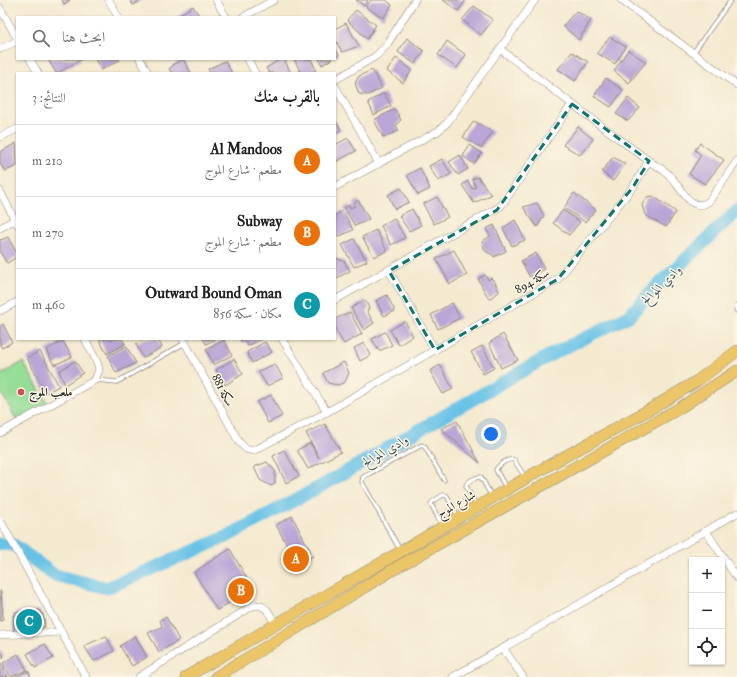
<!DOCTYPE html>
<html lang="ar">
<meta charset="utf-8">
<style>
body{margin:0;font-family:"IM FELL Double Pica",Amiri,serif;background:#f6f6f6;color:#222;direction:rtl}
.controls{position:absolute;right:12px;bottom:12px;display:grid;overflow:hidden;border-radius:0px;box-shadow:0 1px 3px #0004}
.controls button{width:36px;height:36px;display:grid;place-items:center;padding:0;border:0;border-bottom:1px solid #e0e0e0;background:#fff;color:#222;font:20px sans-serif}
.you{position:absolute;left:491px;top:434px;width:14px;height:14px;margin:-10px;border:3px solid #fff;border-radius:50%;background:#1a73e8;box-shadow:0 0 0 6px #1a73e833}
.badge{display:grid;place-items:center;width:26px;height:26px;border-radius:50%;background:#d1495b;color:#fff;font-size:13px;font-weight:700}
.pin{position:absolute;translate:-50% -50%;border:2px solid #fff;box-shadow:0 1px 4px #0006}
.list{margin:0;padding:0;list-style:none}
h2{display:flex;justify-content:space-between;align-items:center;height:52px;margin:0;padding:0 16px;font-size:17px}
h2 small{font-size:13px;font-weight:400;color:#767676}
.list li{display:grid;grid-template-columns:26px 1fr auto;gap:12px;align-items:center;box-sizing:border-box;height:72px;padding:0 16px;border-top:1px solid #e0e0e0}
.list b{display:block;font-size:15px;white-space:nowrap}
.list p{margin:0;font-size:13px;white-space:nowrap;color:#767676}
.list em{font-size:13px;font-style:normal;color:#767676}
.icon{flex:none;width:22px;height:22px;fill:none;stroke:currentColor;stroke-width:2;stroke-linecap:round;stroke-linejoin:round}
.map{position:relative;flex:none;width:737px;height:677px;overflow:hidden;direction:ltr}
.search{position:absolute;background:#fff;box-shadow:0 1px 3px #0004;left:16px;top:16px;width:320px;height:44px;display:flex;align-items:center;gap:10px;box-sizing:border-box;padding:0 14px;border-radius:0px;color:#767676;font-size:15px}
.panel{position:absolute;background:#fff;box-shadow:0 1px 3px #0004;left:16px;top:72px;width:320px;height:268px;border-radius:0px;direction:rtl}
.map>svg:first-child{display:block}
.green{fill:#96dd97;stroke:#608461}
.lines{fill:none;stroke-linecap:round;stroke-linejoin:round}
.river{stroke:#68c2e6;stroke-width:13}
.building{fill:#b9a6d6}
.service-casing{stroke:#908a7e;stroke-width:5}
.minor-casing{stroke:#908a7e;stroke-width:8}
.primary-casing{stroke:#908a7e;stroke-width:12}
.service{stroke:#fff;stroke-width:3.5}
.minor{stroke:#fff;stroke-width:7}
.primary{stroke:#ebc669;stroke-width:11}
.marked{fill:none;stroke:#0f766e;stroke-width:3;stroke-dasharray:8 5;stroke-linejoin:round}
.poi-dot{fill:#d1495b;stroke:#fcf5e5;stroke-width:1.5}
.labels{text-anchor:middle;stroke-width:3;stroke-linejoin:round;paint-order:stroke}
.street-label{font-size:12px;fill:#2b2b2b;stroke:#fcf5e5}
.poi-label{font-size:12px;font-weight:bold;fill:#2b2b2b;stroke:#fcf5e5;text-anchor:start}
.water-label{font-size:13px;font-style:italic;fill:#3d5863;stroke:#fcf5e5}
</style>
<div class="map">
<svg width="737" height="677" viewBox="0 0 737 677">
<rect width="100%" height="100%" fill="#fcf5e5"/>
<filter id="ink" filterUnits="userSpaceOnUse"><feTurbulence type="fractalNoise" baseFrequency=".025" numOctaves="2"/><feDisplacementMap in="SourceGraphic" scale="8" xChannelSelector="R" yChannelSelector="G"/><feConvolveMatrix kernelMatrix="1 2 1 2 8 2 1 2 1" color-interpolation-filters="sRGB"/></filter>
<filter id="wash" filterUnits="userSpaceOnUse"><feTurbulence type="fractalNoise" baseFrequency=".012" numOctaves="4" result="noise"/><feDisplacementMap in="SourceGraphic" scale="16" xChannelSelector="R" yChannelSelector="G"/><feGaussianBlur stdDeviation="0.9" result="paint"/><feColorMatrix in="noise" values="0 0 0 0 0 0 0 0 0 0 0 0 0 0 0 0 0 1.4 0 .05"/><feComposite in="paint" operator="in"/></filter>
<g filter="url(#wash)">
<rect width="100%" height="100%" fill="#f4ead0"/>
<!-- green -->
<polygon class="green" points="23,362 49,406 19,424 0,391 0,375"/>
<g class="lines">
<!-- river -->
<polyline class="river" points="0,544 14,545 54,575 107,588 226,537 323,485 554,353 629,316 652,291 737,211"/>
</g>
<g id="blocks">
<!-- building -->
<g class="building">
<polygon points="62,0 70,0 64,4"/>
<polygon points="130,0 142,0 133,5"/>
<polygon points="356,0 368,0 365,6"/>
<polygon points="371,0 386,0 392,5 383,18 366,7"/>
<polygon points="443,0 466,0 458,11"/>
<polygon points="193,6 200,17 176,17"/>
<polygon points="474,6 493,20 481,35 462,20"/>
<polygon points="356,10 376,25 367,39 347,20"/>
<polygon points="576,11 591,20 579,40 563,26"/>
<polygon points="346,23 359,46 342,52 335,39 335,29"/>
<polygon points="610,37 626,47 615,64 597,53"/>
<polygon points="407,38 424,51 415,64 398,52"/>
<polygon points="447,41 466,55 457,68 438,55"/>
<polygon points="335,48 339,55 335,58"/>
<polygon points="628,50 646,62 629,83 614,71"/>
<polygon points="572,52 588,62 575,81 558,69"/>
<polygon points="396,58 412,70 403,83 387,71"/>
<polygon points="48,59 82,59 58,73 56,73"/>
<polygon points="95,59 119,59 120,60 101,70"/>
<polygon points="183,59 191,73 172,73 169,69 174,64"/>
<polygon points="281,59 284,59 291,73 269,73 266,68"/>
<polygon points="294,59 311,59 316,70 310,73 301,73"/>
<polygon points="319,59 332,59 322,65"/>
<polygon points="225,61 232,73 210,73 208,69"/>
<polygon points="372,70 382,88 368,95 359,94 355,83 359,76"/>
<polygon points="606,78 623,90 611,107 594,96"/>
<polygon points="384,93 391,106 374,115 368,102"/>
<polygon points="628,98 640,108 628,121 616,114"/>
<polygon points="395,109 401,120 396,125 399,131 383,137 374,120"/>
<polygon points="335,120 341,130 335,133"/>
<polygon points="474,121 493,132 481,148 463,137"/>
<polygon points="578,127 593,139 580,155 563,145"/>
<polygon points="348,138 356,151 335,162 335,145"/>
<polygon points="16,143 17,166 5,171 0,164 0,152"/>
<polygon points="700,143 724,160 705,184 689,174 701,155 695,150"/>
<polygon points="470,145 482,153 474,164 463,156"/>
<polygon points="460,155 468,169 458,175 449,162"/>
<polygon points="613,157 625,164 613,181 602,172"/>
<polygon points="442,159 451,174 438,181 429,166"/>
<polygon points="420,168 430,189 418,195 407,175"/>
<polygon points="478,177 491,195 474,203 462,185 468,181 472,189 476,187 472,179"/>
<polygon points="401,188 409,202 395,209 388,195"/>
<polygon points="574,193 596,210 585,222 564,208"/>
<polygon points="653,196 676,212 666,227 645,215 642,205 647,197"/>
<polygon points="437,197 448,217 434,224 423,204"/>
<polygon points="358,200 369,219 355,226 344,208 349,205 350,208 355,206 354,203"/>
<polygon points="537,203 544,216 537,227 523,207"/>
<polygon points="412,209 421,225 409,231 399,216"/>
<polygon points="563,210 580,222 569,235 553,223"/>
<polygon points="343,211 353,230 338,237 335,231 335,215"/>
<polygon points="394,218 405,238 391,245 381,226"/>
<polygon points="515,220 525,240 512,246 503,228"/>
<polygon points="494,225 506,251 494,257 493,255 485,251 482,242 490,236 486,229"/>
<polygon points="376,230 387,251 374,257 362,237"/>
<polygon points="8,237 17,254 17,257 7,263 0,252 0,239 1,240"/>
<polygon points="354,239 367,261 354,267 342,245"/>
<polygon points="454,250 467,275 450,284 436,259"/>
<polygon points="536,253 544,269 530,277 521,261"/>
<polygon points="335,258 344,261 350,271 335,279"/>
<polygon points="485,275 488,280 491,278 495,282 499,292 489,299 478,279"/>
<polygon points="387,295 395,311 384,316 376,301"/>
<polygon points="365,300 369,308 367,311 374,323 364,330 351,308"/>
<polygon points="452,303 460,318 438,329 431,315"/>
<polygon points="350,312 362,334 344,344 335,329 335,319"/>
<polygon points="405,321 413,336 399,345 390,330"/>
<polygon points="3,324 12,342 2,348 0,345 0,326"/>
<polygon points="385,332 392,345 379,351 372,339"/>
<polygon points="503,334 518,360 501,368 489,343"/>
<polygon points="99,339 122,339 125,344 107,354"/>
<polygon points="144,339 158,339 162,347 143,358 136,344"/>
<polygon points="203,339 216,339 206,344"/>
<polygon points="240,339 261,339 248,346 245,341 242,343"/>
<polygon points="224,340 232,355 214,365 206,350"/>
<polygon points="63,341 72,357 54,365 46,350"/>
<polygon points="265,342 272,352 252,363 247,352"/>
<polygon points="364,343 371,355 360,361 354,348"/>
<polygon points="126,346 136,363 116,373 108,356"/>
<polygon points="482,346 494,368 483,374 471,352"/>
<polygon points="40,351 59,386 46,393 27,358"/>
<polygon points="234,359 243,374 225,385 216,370"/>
<polygon points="75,361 83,373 65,385 59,371"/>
<polygon points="344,362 349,373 345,382 338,385 328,383 323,373"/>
<polygon points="275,364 283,378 267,386 258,371"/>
<polygon points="440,365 453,389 443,394 430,371"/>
<polygon points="271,395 282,416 268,423 257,402"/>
<polygon points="457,421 480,463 441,429"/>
<polygon points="325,424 341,452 308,469 297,450 310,443 319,458 306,433"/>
<polygon points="284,450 299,476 286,483 273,456"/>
<polygon points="267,462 275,471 275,483 271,486 260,480 254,467"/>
<polygon points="292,516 313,556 297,563 276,525"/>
<polygon points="230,549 253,589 217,610 194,572"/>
<polygon points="0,591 1,591 3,620 0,621"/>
<polygon points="40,610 40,613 43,614 43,618 44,618 45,627 42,627 41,631 14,632 13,615 15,615 15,612"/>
<polygon points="166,617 179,640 159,652 148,633 162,627 160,620"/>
<polygon points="106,636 114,651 94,661 84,646"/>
<polygon points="135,636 147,657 132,666 120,646"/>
<polygon points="45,644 53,658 35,668 27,654"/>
<polygon points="0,649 4,657 0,659"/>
<polygon points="18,654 27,670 11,677 3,663"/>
<polygon points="0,662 8,677 0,677"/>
<polygon points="28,671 31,677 16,677"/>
</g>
</g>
</g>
<g filter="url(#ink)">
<use href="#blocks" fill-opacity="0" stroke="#908a7e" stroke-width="1"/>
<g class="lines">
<!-- service casing -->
<g class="service-casing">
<g id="service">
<polyline points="693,53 731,0"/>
<polyline points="737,305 736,310 737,311"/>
<polyline points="95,380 117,382 185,343"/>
<path d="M506,488L496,470C498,465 508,458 514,460L525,477"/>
<path d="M476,505L466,486C467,481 476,477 481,477L492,497"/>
<polyline points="438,518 454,509"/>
<polyline points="442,525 431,504 432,502 443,495 447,496 458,516"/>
<polyline points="400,550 362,482 363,477 422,445 425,447 444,480"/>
</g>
</g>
<!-- minor casing -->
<g class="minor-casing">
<g id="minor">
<polyline points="109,0 118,17"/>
<polyline points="216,0 226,17"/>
<polyline points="621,0 737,85"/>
<polyline points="0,8 17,38"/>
<polyline points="243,17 274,0"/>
<polyline points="0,49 17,41"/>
<polyline points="30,59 38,73"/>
<polyline points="140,59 148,73"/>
<polyline points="248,59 255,73"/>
<polyline points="335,80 376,56 386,46 415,0"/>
<polyline points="335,86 379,164"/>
<polyline points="0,137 17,129"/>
<path d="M649,161C656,166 665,170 670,176C680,186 693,217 710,200L737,161"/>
<polyline points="335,187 438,131 447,123 535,0"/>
<polyline points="0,191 17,224"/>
<polyline points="0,228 14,220"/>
<polyline points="389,271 435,350"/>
<polyline points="335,300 501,206 572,104"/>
<polyline points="0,311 17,302"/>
<polyline points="183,339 239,442 246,449 253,451 327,412 558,279 633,187 649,161 572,104 500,49"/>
<polyline points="282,339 327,412"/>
<polyline points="0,433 95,380 99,370 97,362 85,339"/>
<polyline points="0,520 86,677"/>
<polyline points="706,531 737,578"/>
<polyline points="0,635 60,632"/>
<polyline points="503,648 523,677"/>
<path d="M139,677L254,605C268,605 269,613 275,624"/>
<polyline points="453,677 737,513"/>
</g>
</g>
<!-- primary casing -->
<g class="primary-casing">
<g id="primary">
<polyline points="186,677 535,473 654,407 697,381 737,351"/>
<polyline points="216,677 401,565 678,409 737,371"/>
</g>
</g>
<!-- service -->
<use href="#service" class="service"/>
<!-- minor -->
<use href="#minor" class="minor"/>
<!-- primary -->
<use href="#primary" class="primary"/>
</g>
</g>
<!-- marked area -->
<path class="marked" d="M572,104L649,161L633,187L558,279L435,350L389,271L497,210Z"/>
<!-- markers -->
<circle class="poi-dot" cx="21" cy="392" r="4"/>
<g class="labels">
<!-- street labels -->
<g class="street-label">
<text transform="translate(532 281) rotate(-31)" y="4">سكة 894</text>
<text transform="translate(223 390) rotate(62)" y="4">سكة 881</text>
<text transform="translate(456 504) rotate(-30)" y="4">شارع الموج</text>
</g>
<!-- poi labels -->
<g class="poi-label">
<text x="29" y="396">ملعب الموج</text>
</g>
<!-- water labels -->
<g class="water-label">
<text transform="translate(661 284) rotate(-44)" y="5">وادي الموالح</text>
<text transform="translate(385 450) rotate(-30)" y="5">وادي الموالح</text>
</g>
</g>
</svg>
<div class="controls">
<button>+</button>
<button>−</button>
<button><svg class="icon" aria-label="locate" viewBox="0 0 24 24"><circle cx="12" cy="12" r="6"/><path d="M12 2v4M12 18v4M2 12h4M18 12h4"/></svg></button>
</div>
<div class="you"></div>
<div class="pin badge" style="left:296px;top:559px;background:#e8710a">A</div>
<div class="pin badge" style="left:241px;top:591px;background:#e8710a">B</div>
<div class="pin badge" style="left:29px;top:622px;background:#0f9aa8">C</div>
<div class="search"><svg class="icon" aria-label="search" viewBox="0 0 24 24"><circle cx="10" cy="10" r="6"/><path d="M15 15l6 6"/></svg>ابحث هنا</div>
<section class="panel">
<h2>بالقرب منك<small>النتائج: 3</small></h2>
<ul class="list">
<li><span class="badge" style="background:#e8710a">A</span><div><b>Al Mandoos</b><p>مطعم · شارع الموج</p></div><em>210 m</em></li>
<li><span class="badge" style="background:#e8710a">B</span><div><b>Subway</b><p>مطعم · شارع الموج</p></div><em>270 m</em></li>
<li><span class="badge" style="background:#0f9aa8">C</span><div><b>Outward Bound Oman</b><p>مكان · سكة 856</p></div><em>460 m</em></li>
</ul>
</section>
</div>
